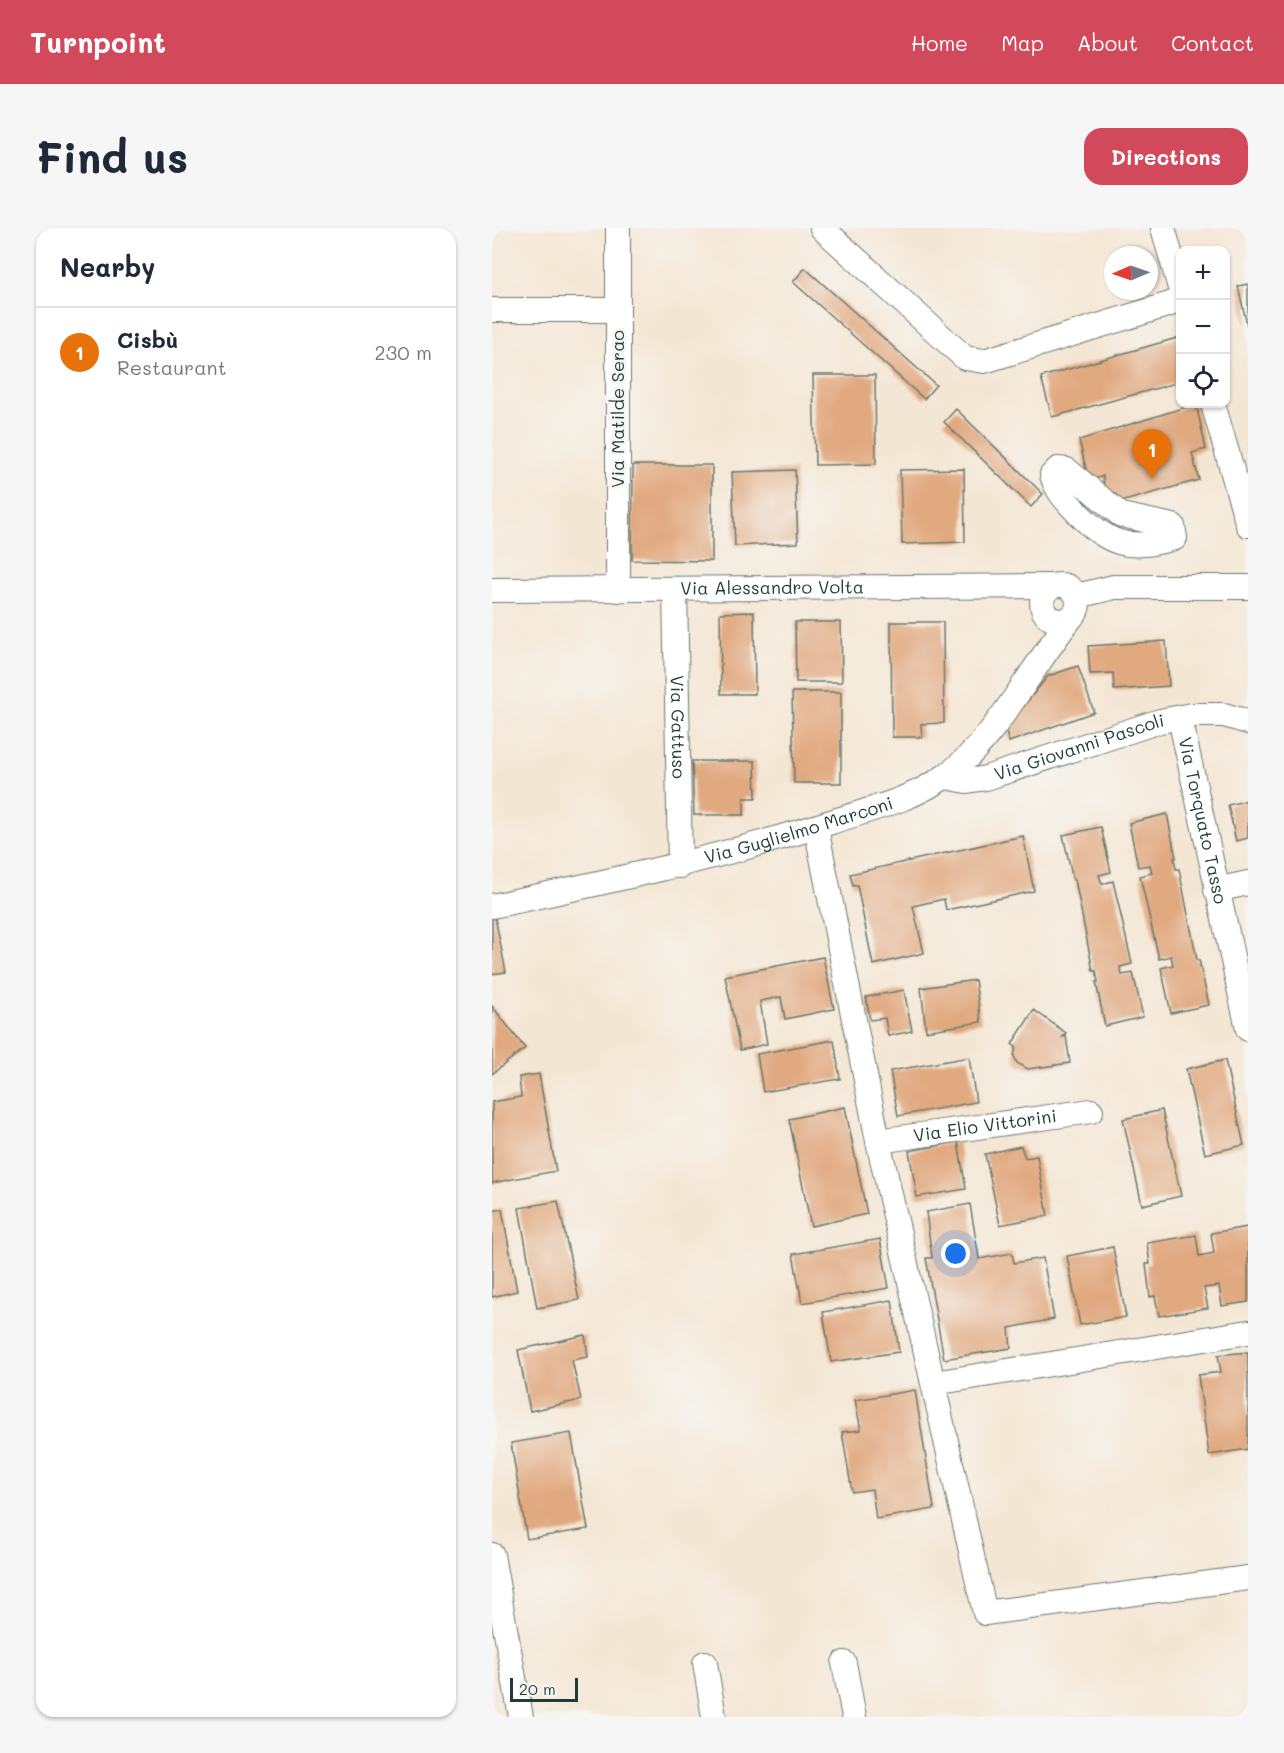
<!DOCTYPE html>
<meta charset="utf-8">
<style>
body{margin:0;font-family:Mali,sans-serif;background:#f6f6f7;color:#1f2937}
.controls{position:absolute;right:18px;top:18px;display:grid;overflow:hidden;border-radius:12px;box-shadow:0 2px 4px #0004}
.controls button{width:54px;height:54px;display:grid;place-items:center;padding:0;border:0;border-bottom:2px solid #e0e1e3;background:#fff;color:#1f2937;font:30px sans-serif}
.compass{position:absolute;left:612px;top:18px;width:54px;height:54px;border-radius:50%;background:#fff;box-shadow:0 2px 4px #0004;rotate:268deg}
.scale{position:absolute;left:18px;bottom:15px;width:68px;box-sizing:border-box;padding-left:6px;border:3px solid #1f3d34;border-top:0;font-size:16px;line-height:21px;white-space:nowrap;color:#1f3d34;-webkit-text-stroke:4px #f6f6f2;paint-order:stroke}
.you{position:absolute;left:464px;top:1026px;width:21px;height:21px;margin:-15px;border:4px solid #fff;border-radius:50%;background:#1a73e8;box-shadow:0 0 0 9px #1a73e833}
.badge{display:grid;place-items:center;width:39px;height:39px;border-radius:50%;background:#d1495b;color:#fff;font-size:20px;font-weight:700}
.pin{position:absolute;translate:-50% -50px;filter:drop-shadow(0 2px 3px #0008)}
.pin::after{content:'';position:absolute;top:32px;width:21px;height:18px;background:inherit;clip-path:polygon(0 0,100% 0,50% 100%)}
.list{margin:0;padding:0;list-style:none}
h2{display:flex;justify-content:space-between;align-items:center;height:78px;margin:0;padding:0 24px;font-size:26px}
h2 small{font-size:20px;font-weight:400;color:#747a83}
.list li{display:grid;grid-template-columns:39px 1fr auto;gap:18px;align-items:center;box-sizing:border-box;height:90px;padding:0 24px;border-top:2px solid #e0e1e3}
.list b{display:block;font-size:22px;white-space:nowrap}
.list p{margin:0;font-size:20px;white-space:nowrap;color:#747a83}
.list em{font-size:20px;font-style:normal;color:#747a83}
.icon{flex:none;width:33px;height:33px;fill:none;stroke:currentColor;stroke-width:2;stroke-linecap:round;stroke-linejoin:round}
.map{position:relative;flex:none;width:756px;height:1489px;overflow:hidden;border-radius:18px}
header{display:flex;align-items:center;gap:36px;box-sizing:border-box;height:84px;padding:0 30px;background:#d1495b;color:#fff}
header strong{font-size:28px}
nav{display:flex;gap:33px;margin-inline-start:auto;font-size:21px}
.intro{display:flex;align-items:center;justify-content:space-between;box-sizing:border-box;height:144px;padding:0 36px}
h1{margin:0;font-size:42px}
.button{padding:15px 27px;border-radius:18px;background:#d1495b;color:#fff;font-size:21px;font-weight:700}
main{display:flex;gap:36px;padding:0 36px}
aside{flex:1;background:#fff;border-radius:18px;box-shadow:0 2px 4px #0004}
.map>svg:first-child{display:block}
.building{fill:#e1a980}
.lines{fill:none;stroke-linecap:round;stroke-linejoin:round}
.minor-casing{stroke:#6a786c;stroke-width:26}
.minor{stroke:#fff;stroke-width:24}
.labels{text-anchor:middle;stroke-width:6;stroke-linejoin:round;paint-order:stroke}
.street-label{font-size:18px;fill:#1f3d34;stroke:#f6f6f2}
</style>
<header>
<strong>Turnpoint</strong>
<nav><a>Home</a><a>Map</a><a>About</a><a>Contact</a></nav>
</header>
<div class="intro"><h1>Find us</h1><a class="button">Directions</a></div>
<main>
<aside>
<h2>Nearby<small></small></h2>
<ul class="list">
<li><span class="badge" style="background:#e8710a">1</span><div><b>Cisbù</b><p>Restaurant</p></div><em>230 m</em></li>
</ul>
</aside>
<div class="map">
<svg width="756" height="1489" viewBox="0 0 756 1489">
<rect width="100%" height="100%" fill="#f6f6f2"/>
<filter id="ink" filterUnits="userSpaceOnUse"><feTurbulence type="fractalNoise" baseFrequency=".0167" numOctaves="2"/><feDisplacementMap in="SourceGraphic" scale="12" xChannelSelector="R" yChannelSelector="G"/><feConvolveMatrix kernelMatrix="1 2 1 2 8 2 1 2 1" color-interpolation-filters="sRGB"/></filter>
<filter id="wash" filterUnits="userSpaceOnUse"><feTurbulence type="fractalNoise" baseFrequency=".008" numOctaves="4" result="noise"/><feDisplacementMap in="SourceGraphic" scale="24" xChannelSelector="R" yChannelSelector="G"/><feGaussianBlur stdDeviation="1.35" result="paint"/><feColorMatrix in="noise" values="0 0 0 0 0 0 0 0 0 0 0 0 0 0 0 0 0 1.4 0 .05"/><feComposite in="paint" operator="in"/></filter>
<g filter="url(#wash)">
<rect width="100%" height="100%" fill="#f4e6d4"/>
<g id="blocks">
<!-- building -->
<g class="building">
<polygon points="313,40 444,157 432,171 301,54"/>
<polygon points="756,56 756,97 755,97 746,58"/>
<polygon points="685,110 688,122 688,154 560,189 549,149"/>
<polygon points="321,147 383,147 384,236 323,237"/>
<polygon points="704,176 714,221 700,225 707,252 625,275 612,261 611,248 597,253 587,212"/>
<polygon points="464,181 551,266 539,279 452,194"/>
<polygon points="141,237 220,237 220,333 140,332"/>
<polygon points="472,241 473,314 410,316 408,242"/>
<polygon points="303,242 306,315 243,318 240,244"/>
<polygon points="262,384 263,466 229,466 228,385"/>
<polygon points="303,394 349,394 350,454 304,454"/>
<polygon points="399,394 451,394 452,495 429,496 430,509 400,509"/>
<polygon points="674,413 677,458 622,462 621,445 598,446 596,418"/>
<polygon points="586,438 602,484 517,514 513,501 556,448"/>
<polygon points="300,464 349,464 349,555 302,555"/>
<polygon points="200,533 263,533 264,570 252,570 252,587 202,587"/>
<polygon points="756,572 756,610 744,613 736,577"/>
<polygon points="675,586 684,630 682,630 684,641 687,641 705,732 707,732 717,777 679,785 669,740 681,737 679,728 667,731 648,648 660,645 658,637 646,639 637,595"/>
<polygon points="609,599 619,644 607,647 610,656 621,653 640,736 628,739 630,747 641,745 651,789 613,798 604,754 606,754 604,743 601,743 583,652 581,652 571,607"/>
<polygon points="531,608 542,663 454,682 452,671 421,678 432,725 381,737 365,657 361,658 358,646"/>
<polygon points="0,684 2,684 14,744 0,746"/>
<polygon points="331,729 342,781 293,791 289,769 268,773 275,816 248,822 233,748"/>
<polygon points="483,752 489,794 434,803 429,760"/>
<polygon points="412,762 420,803 396,808 393,790 378,792 374,769"/>
<polygon points="0,778 33,820 0,846"/>
<polygon points="542,782 574,805 571,809 574,808 578,835 536,841 525,835 522,828 524,819 520,816"/>
<polygon points="342,812 348,851 271,864 265,826"/>
<polygon points="477,829 484,874 406,888 398,843"/>
<polygon points="733,832 752,917 713,926 694,841"/>
<polygon points="47,846 64,943 0,955 0,874 29,869 27,849"/>
<polygon points="353,879 375,986 319,998 297,891"/>
<polygon points="670,882 689,968 650,977 631,891"/>
<polygon points="466,914 474,961 425,969 417,923"/>
<polygon points="529,918 533,930 545,928 556,988 508,997 493,926"/>
<polygon points="66,973 87,1072 45,1080 27,980"/>
<polygon points="478,976 487,1031 520,1025 522,1035 551,1030 562,1091 517,1100 519,1120 452,1131 434,1030 440,1030 434,984"/>
<polygon points="10,981 25,1063 0,1069 0,983"/>
<polygon points="756,999 756,1074 730,1078 727,1058 712,1060 716,1080 667,1088 663,1068 658,1069 654,1036 658,1036 655,1015 704,1007 707,1028 722,1025 719,1005"/>
<polygon points="388,1011 397,1060 310,1075 301,1026"/>
<polygon points="621,1019 634,1089 588,1097 575,1028"/>
<polygon points="400,1072 407,1124 339,1134 331,1084"/>
<polygon points="93,1107 96,1129 80,1132 89,1172 38,1183 26,1122"/>
<polygon points="756,1124 756,1221 717,1227 706,1147 729,1144 726,1127"/>
<polygon points="423,1162 442,1281 384,1291 380,1261 360,1264 350,1204 369,1202 363,1172"/>
<polygon points="79,1205 96,1301 35,1311 19,1215"/>
</g>
</g>
</g>
<g filter="url(#ink)">
<use href="#blocks" fill-opacity="0" stroke="#6a786c" stroke-width="1.5"/>
<g class="lines">
<!-- minor casing -->
<g class="minor-casing">
<g id="minor">
<polyline points="330,0 473,130 492,133 688,73"/>
<polyline points="671,0 688,60"/>
<polyline points="0,82 126,82"/>
<polyline points="721,176 756,297"/>
<path d="M566,241L575,242L629,287L681,298L683,310C636,323 617,318 583,282C573,271 564,262 560,247Z"/>
<circle cx="568" cy="375" r="18"/>
<path id="s1" d="M183,361L188,638"/>
<path id="s2" d="M0,362L560,358"/>
<polyline points="126,362 126,0"/>
<polyline points="585,368 622,359 756,359"/>
<path id="s3" d="M688,490L756,801"/>
<path id="s4" d="M453,549L475,553L494,550L668,493L700,487H732L756,494"/>
<polyline points="324,599 386,913 493,1385 756,1350"/>
<polyline points="724,662 756,655"/>
<path id="s5" d="M0,678C114,654 227,630 339,594C376,582 419,572 452,549C501,516 540,438 579,390"/>
<path id="s6" d="M386,913L599,883"/>
<polyline points="442,1155 756,1104"/>
<polyline points="0,1327 29,1489"/>
<polyline points="213,1435 222,1489"/>
<polyline points="352,1435 362,1489"/>
</g>
</g>
<!-- minor -->
<use href="#minor" class="minor"/>
</g>
</g>
<g class="labels">
<!-- street labels -->
<g class="street-label">
<text transform="translate(126 181) rotate(-90)" y="6">Via Matilde Serao</text>
<text dy="6" stroke="none"><textPath href="#s2" startOffset="280">Via Alessandro Volta</textPath></text>
<text dy="6" stroke="none"><textPath href="#s1" startOffset="138">Via Gattuso</textPath></text>
<text dy="6" stroke="none"><textPath href="#s4" startOffset="140">Via Giovanni Pascoli</textPath></text>
<text dy="6" stroke="none"><textPath href="#s3" startOffset="105">Via Torquato Tasso</textPath></text>
<text dy="6" stroke="none"><textPath href="#s5" startOffset="316">Via Guglielmo Marconi</textPath></text>
<text dy="6" stroke="none"><textPath href="#s6" startOffset="108">Via Elio Vittorini</textPath></text>
</g>
</g>
</svg>
<div class="controls">
<button>+</button>
<button>−</button>
<button><svg class="icon" aria-label="locate" viewBox="0 0 24 24"><circle cx="12" cy="12" r="6"/><path d="M12 2v4M12 18v4M2 12h4M18 12h4"/></svg></button>
</div>
<svg class="compass" viewBox="-18 -18 36 36"><path d="M0-13l5 13h-10z" fill="#e53935"/><path d="M0 13l5-13h-10z" fill="#747a83"/></svg>
<div class="scale">20 m</div>
<div class="you"></div>
<div class="pin badge" style="left:660px;top:251px;background:#e8710a">1</div>
</div>
</main>
